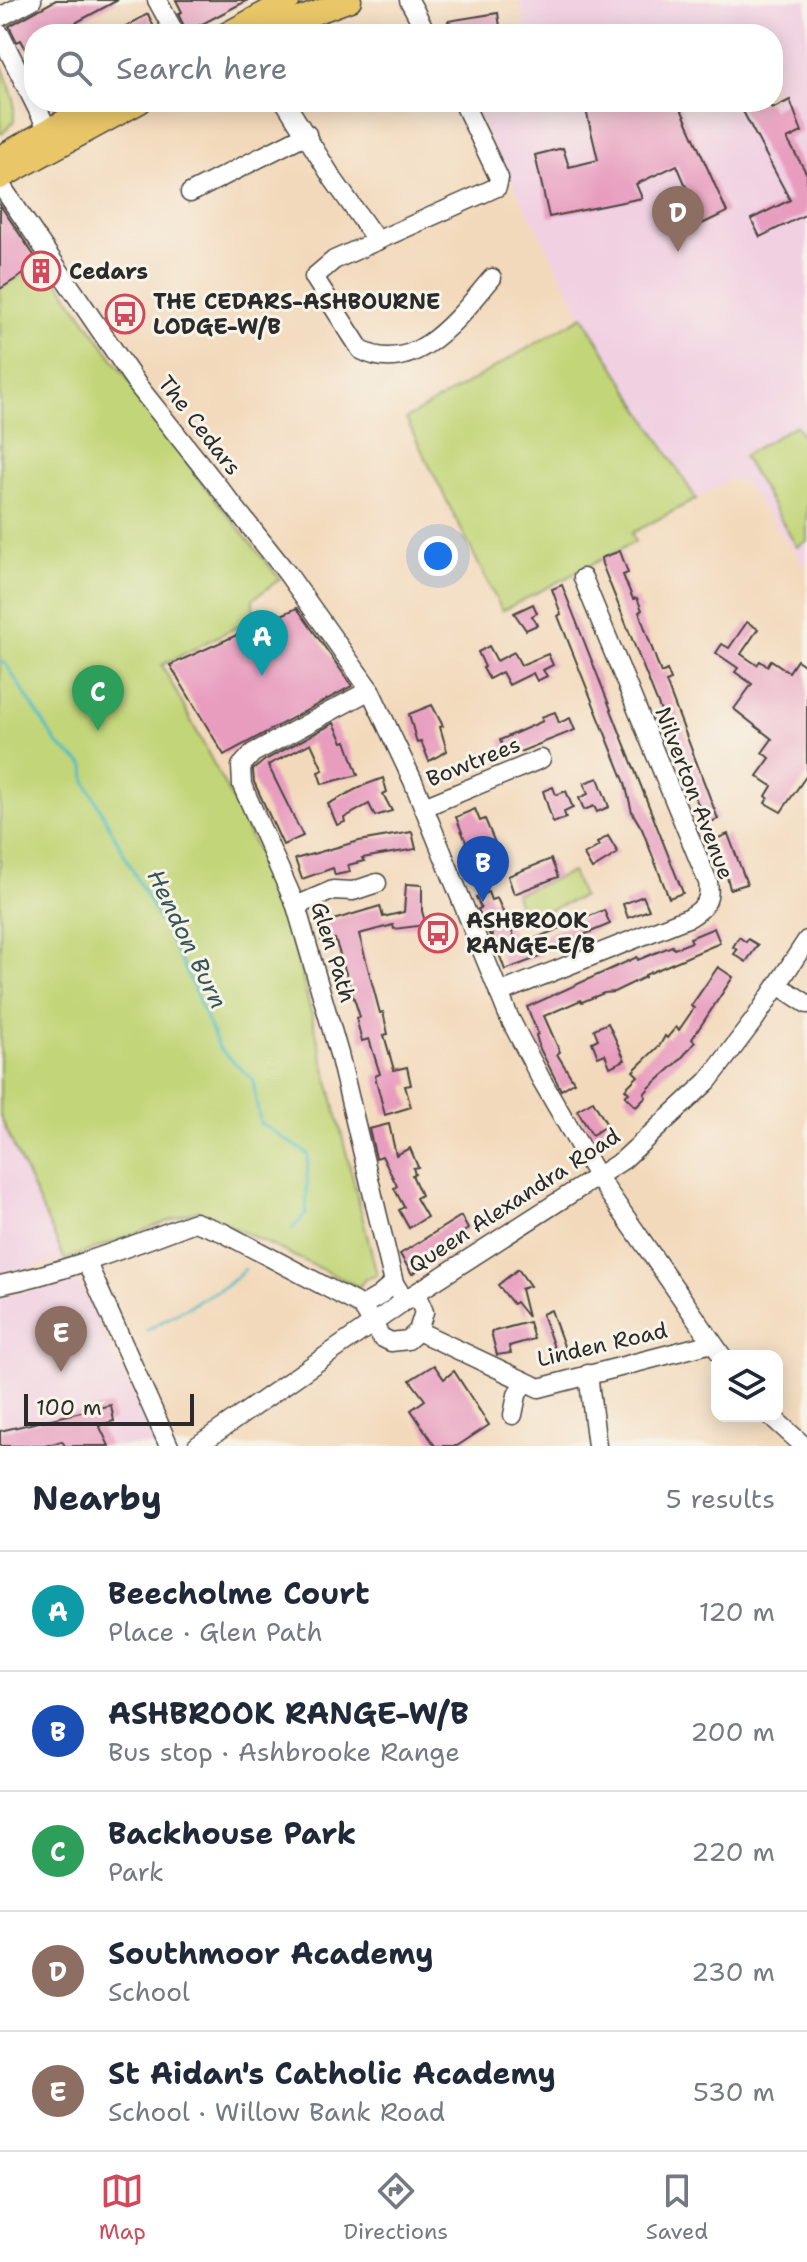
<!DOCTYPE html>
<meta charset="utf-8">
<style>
body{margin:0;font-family:"Shantell Sans",sans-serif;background:#f2f2f3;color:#1f2937}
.controls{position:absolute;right:24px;bottom:24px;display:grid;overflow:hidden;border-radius:16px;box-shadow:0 4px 20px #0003}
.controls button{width:72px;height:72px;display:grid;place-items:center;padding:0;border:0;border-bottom:2px solid #e0e1e3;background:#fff;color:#1f2937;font:40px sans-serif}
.scale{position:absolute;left:24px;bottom:20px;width:170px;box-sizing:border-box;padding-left:8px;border:4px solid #2b2b2b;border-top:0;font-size:22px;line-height:28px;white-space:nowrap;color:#2b2b2b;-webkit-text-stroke:6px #f7f3e8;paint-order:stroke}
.you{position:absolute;left:438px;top:556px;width:28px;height:28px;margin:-20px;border:6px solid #fff;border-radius:50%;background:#1a73e8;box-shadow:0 0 0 12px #1a73e833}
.badge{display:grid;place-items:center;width:52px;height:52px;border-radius:50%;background:#d1495b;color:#fff;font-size:26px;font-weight:700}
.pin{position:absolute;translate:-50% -66px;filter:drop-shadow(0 2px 4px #0008)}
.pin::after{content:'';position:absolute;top:42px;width:28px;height:24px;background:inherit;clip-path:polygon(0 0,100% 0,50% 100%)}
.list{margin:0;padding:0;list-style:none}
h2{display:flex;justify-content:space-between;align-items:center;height:104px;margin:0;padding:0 32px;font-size:34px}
h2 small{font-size:26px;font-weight:400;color:#747a83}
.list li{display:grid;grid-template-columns:52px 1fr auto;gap:24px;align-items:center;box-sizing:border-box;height:120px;padding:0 32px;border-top:2px solid #e0e1e3}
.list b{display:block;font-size:30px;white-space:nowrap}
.list p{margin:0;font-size:26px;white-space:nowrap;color:#747a83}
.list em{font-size:26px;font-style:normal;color:#747a83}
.icon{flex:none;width:44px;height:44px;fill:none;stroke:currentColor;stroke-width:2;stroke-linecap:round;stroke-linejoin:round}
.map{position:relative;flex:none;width:807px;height:1446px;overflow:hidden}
.search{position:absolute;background:#fff;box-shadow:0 4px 20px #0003;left:24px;right:24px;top:24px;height:88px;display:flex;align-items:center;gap:20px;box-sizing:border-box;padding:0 28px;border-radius:32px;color:#747a83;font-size:30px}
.sheet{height:704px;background:#fff}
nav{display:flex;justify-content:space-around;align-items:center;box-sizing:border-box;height:112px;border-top:2px solid #e0e1e3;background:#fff;font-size:22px;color:#747a83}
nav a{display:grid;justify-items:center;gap:4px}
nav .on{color:#d1495b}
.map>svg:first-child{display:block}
.built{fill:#f1d0e2}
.green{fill:#c2d578;stroke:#768052;stroke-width:2}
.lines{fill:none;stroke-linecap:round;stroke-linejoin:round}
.stream{stroke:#4dbcc2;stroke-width:3}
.building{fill:#e89dbf}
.minor-casing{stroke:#494541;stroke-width:21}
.major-casing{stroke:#494541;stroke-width:25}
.minor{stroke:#fff;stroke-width:18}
.major{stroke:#e9c769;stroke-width:22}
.labels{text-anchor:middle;stroke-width:6;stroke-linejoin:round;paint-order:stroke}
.poi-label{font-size:22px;font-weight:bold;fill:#2b2b2b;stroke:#f7f3e8;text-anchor:start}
.street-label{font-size:22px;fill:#2b2b2b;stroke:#f7f3e8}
.water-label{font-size:24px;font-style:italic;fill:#355658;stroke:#f7f3e8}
</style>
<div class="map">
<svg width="807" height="1446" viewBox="0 0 807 1446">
<rect width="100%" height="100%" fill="#f7f3e8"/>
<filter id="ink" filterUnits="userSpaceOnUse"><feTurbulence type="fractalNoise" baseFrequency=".0125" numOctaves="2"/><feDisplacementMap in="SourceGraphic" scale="16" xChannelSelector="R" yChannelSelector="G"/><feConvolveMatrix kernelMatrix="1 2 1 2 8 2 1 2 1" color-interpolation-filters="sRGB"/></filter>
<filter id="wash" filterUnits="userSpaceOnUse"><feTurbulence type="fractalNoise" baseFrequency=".006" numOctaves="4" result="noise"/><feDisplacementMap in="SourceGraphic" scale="32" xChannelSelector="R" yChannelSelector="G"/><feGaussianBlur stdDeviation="1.8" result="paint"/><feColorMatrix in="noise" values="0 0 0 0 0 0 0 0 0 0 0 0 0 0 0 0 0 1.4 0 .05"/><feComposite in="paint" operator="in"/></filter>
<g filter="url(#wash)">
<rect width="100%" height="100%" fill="#f3d9bb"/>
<!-- built -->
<g class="built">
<polygon points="520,0 807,0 807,568 744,483 731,479 696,499 583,316 470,102 773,102 773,34 526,34"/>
<polygon points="0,1116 65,1260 0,1274"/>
<polygon points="78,1280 158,1446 0,1446 0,1297"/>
</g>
<!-- green -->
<g class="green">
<polygon points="2,65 14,99 14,121 2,134 0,131"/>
<polygon points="30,270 39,282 52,273 202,483 280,579 253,599 254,618 162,665 231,797 284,905 377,1275 365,1279 359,1287 197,1210 65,1260 0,1116 0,289"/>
<polygon points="583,316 696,499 632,533 635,542 502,611 406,419"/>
<polygon points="796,425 807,444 807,541 797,547 743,456"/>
<polygon points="572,872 582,897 524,920 515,894"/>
</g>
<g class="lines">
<!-- stream -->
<g class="stream">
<polyline points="0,662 5,663 58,745 85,766 86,782 186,971 219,1048 253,1080 260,1123 308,1154 306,1214 292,1229"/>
<polyline points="147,1330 227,1285 245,1269"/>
</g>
</g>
<g id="blocks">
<!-- building -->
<g class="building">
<polygon points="56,0 118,0 55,34 34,34 34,45 26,49 21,40 17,42 9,26"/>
<polygon points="176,0 248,0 187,32 178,14 182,12"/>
<polygon points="498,13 501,34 450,34 448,21"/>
<polygon points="148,14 157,34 110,34 130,24"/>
<polygon points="790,100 802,132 787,139 807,174 807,214 760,237 751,219 790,200 738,102 768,102 772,109"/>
<polygon points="601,102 678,102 727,212 677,236 668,214 694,205 677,165 636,184 642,198 549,217 535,155 563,148 569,167 598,160 586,110"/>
<polygon points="0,205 48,276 39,283 30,270 0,289"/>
<polygon points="620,551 628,573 623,575 633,599 637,598 642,610 639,612 661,673 667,670 671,680 666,682 718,819 706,824 602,564 601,558"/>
<polygon points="562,585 683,893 669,898 642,829 632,812 625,783 558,616 561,614 552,589"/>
<polygon points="533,604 537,613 532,616 537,625 526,630 514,613"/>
<polygon points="297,608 352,686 224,755 170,665"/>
<polygon points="747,622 758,629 741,654 757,665 760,661 767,666 771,660 789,672 797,660 807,667 807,775 781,812 765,803 768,798 766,796 772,786 757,776 770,758 762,753 772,739 734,709 752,684 735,672 738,668 716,653 722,644 729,648"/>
<polygon points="489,646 497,661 514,652 521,665 548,654 553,665 543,670 547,676 537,681 533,673 509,685 502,672 489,679 483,668 485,667 478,652"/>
<polygon points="432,705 443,726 440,727 447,751 429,761 421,741 417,743 409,714"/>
<polygon points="555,712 559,723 570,718 575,730 507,757 500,740 543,721 541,717"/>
<polygon points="334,723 343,742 346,741 358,775 322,784 318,772 323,770 311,743 268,765 303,836 283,845 254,782 253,770 265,760"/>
<polygon points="383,778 387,792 383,794 392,811 375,816 369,804 344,818 345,822 337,825 328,804 362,786"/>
<polygon points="598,778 609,807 597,812 594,806 584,810 579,798 588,794 584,783"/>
<polygon points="553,787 556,795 566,791 573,808 564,812 566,818 553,823 543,791"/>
<polygon points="475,809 480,821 485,819 501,857 491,861 488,854 470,862 464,849 468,847 456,817"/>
<polygon points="412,832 416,849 362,858 364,861 348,865 350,872 335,875 333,868 302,879 295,859 359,841"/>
<polygon points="728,834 747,884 730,889 724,864 713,840"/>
<polygon points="608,836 618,853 592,869 584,855 599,846 597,843"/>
<polygon points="551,859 558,877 514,894 508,876"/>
<polygon points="406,884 422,885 422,911 426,925 394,929 393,925 359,934 380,1013 383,1012 388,1034 384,1035 394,1070 407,1067 411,1085 405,1086 411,1107 385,1115 375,1076 380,1074 369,1039 362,1041 356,1018 360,1017 335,939 322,942 315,913 328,910 330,921 380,906 383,917 404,912"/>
<polygon points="488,892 491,900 497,898 520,950 538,944 536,938 604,910 610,924 540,953 542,956 505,970 492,935 490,936 478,909 481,908 476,897"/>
<polygon points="643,896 649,910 628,918 623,904"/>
<polygon points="714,928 720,943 645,975 645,977 614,992 604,993 582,1002 581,1000 544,1016 560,1052 557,1054 574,1082 561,1090 540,1049 536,1035 538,1034 527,1007 637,957 638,960 672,946 674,949 692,942 690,938"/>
<polygon points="739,937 746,942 748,939 758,945 746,962 734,954 737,950 733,947"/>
<polygon points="718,967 733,977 692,1039 695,1042 680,1060 649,1088 644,1094 646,1097 636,1107 625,1096 629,1093 625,1089 638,1076 633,1071 660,1045 665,1036 667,1038 676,1027 679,1030 694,1008 691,1006"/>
<polygon points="608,1023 625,1060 610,1067 605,1054 598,1057 592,1042 598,1039 594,1029"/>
<polygon points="593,1101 607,1125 592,1135 577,1110"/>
<polygon points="389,1124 396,1155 410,1148 418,1167 413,1168 415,1174 412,1175 421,1195 416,1198 427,1217 409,1228 399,1210 404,1207 394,1188 397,1186 382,1156 376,1158 369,1129"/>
<polygon points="461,1216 468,1229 439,1249 443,1254 412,1274 400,1254"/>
<polygon points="518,1269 530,1286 521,1289 528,1317 516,1302 513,1304 498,1285"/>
<polygon points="551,1310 565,1349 556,1353 542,1314"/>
<polygon points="529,1322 534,1339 509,1346 511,1353 497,1355 491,1332"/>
<polygon points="434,1365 444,1379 454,1371 489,1425 457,1446 435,1446 411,1410 425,1400 410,1380"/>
<polygon points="111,1405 114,1421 99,1425 109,1446 65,1446 62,1441 45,1446 0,1446 0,1431"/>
</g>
</g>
</g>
<g filter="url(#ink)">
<use href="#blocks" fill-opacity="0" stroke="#494541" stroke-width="2"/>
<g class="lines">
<!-- minor casing -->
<g class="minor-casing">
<g id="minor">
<polyline points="157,0 175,33"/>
<polyline points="409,0 427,34"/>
<polyline points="0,17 32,0"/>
<polyline points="0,34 53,140"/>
<polyline points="285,102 333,179 377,241"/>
<path d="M463,102L499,178L497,187L334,260L314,277L361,350C416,379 461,314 492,278"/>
<polyline points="0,184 139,387 287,573 370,690 413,781 509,1017 541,1079 597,1176 722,1356"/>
<polyline points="190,193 307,134"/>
<polyline points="370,690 253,753 241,766 242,785 296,906 339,1054 394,1283 405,1301"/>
<polyline points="424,807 541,759"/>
<polyline points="296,906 333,890 353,891 377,883"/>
<polyline points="778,985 807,1004"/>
<path d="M499,993L690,917C705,908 711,900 708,882L583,578"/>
<polyline points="87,1263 169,1446"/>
<path d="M0,1285C68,1271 130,1246 195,1222L222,1232L362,1306L381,1337L391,1342L408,1340L418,1331L424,1312L416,1293"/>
<polyline points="362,1306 379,1296 394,1283"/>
<polyline points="418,1331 539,1388 712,1343"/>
<polyline points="588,1374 597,1446"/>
<polyline points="513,1415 517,1395 524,1381"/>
<polyline points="771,1416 804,1446"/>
<polyline points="197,1446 416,1293 623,1160 708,1081 755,1019 807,940"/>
</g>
</g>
<!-- major casing -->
<g class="major-casing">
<g id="major">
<polyline points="226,34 289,0"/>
<polyline points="271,34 299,19 350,0"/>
<polyline points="0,157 98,102"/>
<polyline points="0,178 140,102"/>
</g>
</g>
<!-- minor -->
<use href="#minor" class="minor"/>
<!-- major -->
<use href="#major" class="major"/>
</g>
</g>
<!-- icons -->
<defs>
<g id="building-ring" transform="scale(2)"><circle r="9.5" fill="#f7f3e8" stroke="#d1495b" stroke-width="1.5"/><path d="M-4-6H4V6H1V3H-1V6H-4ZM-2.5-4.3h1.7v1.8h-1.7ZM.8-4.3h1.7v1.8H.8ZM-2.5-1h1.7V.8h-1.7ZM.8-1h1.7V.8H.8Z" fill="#d1495b"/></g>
<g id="bus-ring" transform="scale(2)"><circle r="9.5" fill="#f7f3e8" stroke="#d1495b" stroke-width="1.5"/><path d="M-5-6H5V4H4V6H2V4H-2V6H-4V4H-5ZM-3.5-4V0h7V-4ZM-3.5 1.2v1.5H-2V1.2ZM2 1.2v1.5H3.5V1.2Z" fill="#d1495b"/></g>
</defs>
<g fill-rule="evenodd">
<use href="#building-ring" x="41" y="271"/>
<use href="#bus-ring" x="125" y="314"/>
<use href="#bus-ring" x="438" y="933"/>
</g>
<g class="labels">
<!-- poi labels -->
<g class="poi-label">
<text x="69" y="279">Cedars</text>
<text x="153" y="309">THE CEDARS-ASHBOURNE<tspan x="153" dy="25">LODGE-W/B</tspan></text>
<text x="466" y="928">ASHBROOK<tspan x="466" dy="25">RANGE-E/B</tspan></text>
</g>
<!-- street labels -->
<g class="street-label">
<text transform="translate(200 425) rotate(52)" y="8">The Cedars</text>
<text transform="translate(473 761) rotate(-22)" y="8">Bowtrees</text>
<text transform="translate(695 793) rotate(69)" y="8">Nilverton Avenue</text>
<text transform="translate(334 952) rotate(73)" y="8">Glen Path</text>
<text transform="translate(514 1200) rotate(-33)" y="8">Queen Alexandra Road</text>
<text transform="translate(602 1344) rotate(-13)" y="8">Linden Road</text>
</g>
<!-- water labels -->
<g class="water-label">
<text transform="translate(187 939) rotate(64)" y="8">Hendon Burn</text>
</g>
</g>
</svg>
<div class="controls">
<button><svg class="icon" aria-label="layers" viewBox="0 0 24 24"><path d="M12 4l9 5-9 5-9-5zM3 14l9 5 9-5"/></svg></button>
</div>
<div class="scale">100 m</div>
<div class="you"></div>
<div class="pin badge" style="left:262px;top:676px;background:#0f9aa8">A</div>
<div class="pin badge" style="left:483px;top:902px;background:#1a4fb4">B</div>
<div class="pin badge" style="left:98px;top:731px;background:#2e9e5b">C</div>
<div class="pin badge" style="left:678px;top:252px;background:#8d6e63">D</div>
<div class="pin badge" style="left:61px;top:1372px;background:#8d6e63">E</div>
<div class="search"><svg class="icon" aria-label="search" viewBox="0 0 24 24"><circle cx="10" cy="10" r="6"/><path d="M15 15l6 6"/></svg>Search here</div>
</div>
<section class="sheet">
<h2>Nearby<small>5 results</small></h2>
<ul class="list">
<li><span class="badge" style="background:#0f9aa8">A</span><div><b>Beecholme Court</b><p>Place · Glen Path</p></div><em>120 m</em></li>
<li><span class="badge" style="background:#1a4fb4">B</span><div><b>ASHBROOK RANGE-W/B</b><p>Bus stop · Ashbrooke Range</p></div><em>200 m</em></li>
<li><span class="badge" style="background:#2e9e5b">C</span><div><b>Backhouse Park</b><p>Park</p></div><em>220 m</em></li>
<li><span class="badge" style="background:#8d6e63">D</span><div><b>Southmoor Academy</b><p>School</p></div><em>230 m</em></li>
<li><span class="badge" style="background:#8d6e63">E</span><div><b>St Aidan's Catholic Academy</b><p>School · Willow Bank Road</p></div><em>530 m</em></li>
</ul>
</section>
<nav>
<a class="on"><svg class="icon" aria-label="map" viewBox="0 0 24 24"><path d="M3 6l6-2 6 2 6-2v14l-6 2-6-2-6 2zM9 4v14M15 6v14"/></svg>Map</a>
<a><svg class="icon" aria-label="directions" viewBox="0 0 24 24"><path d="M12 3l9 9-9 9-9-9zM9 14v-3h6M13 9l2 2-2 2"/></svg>Directions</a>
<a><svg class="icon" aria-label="saved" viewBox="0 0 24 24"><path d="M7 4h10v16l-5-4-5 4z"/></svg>Saved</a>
</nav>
